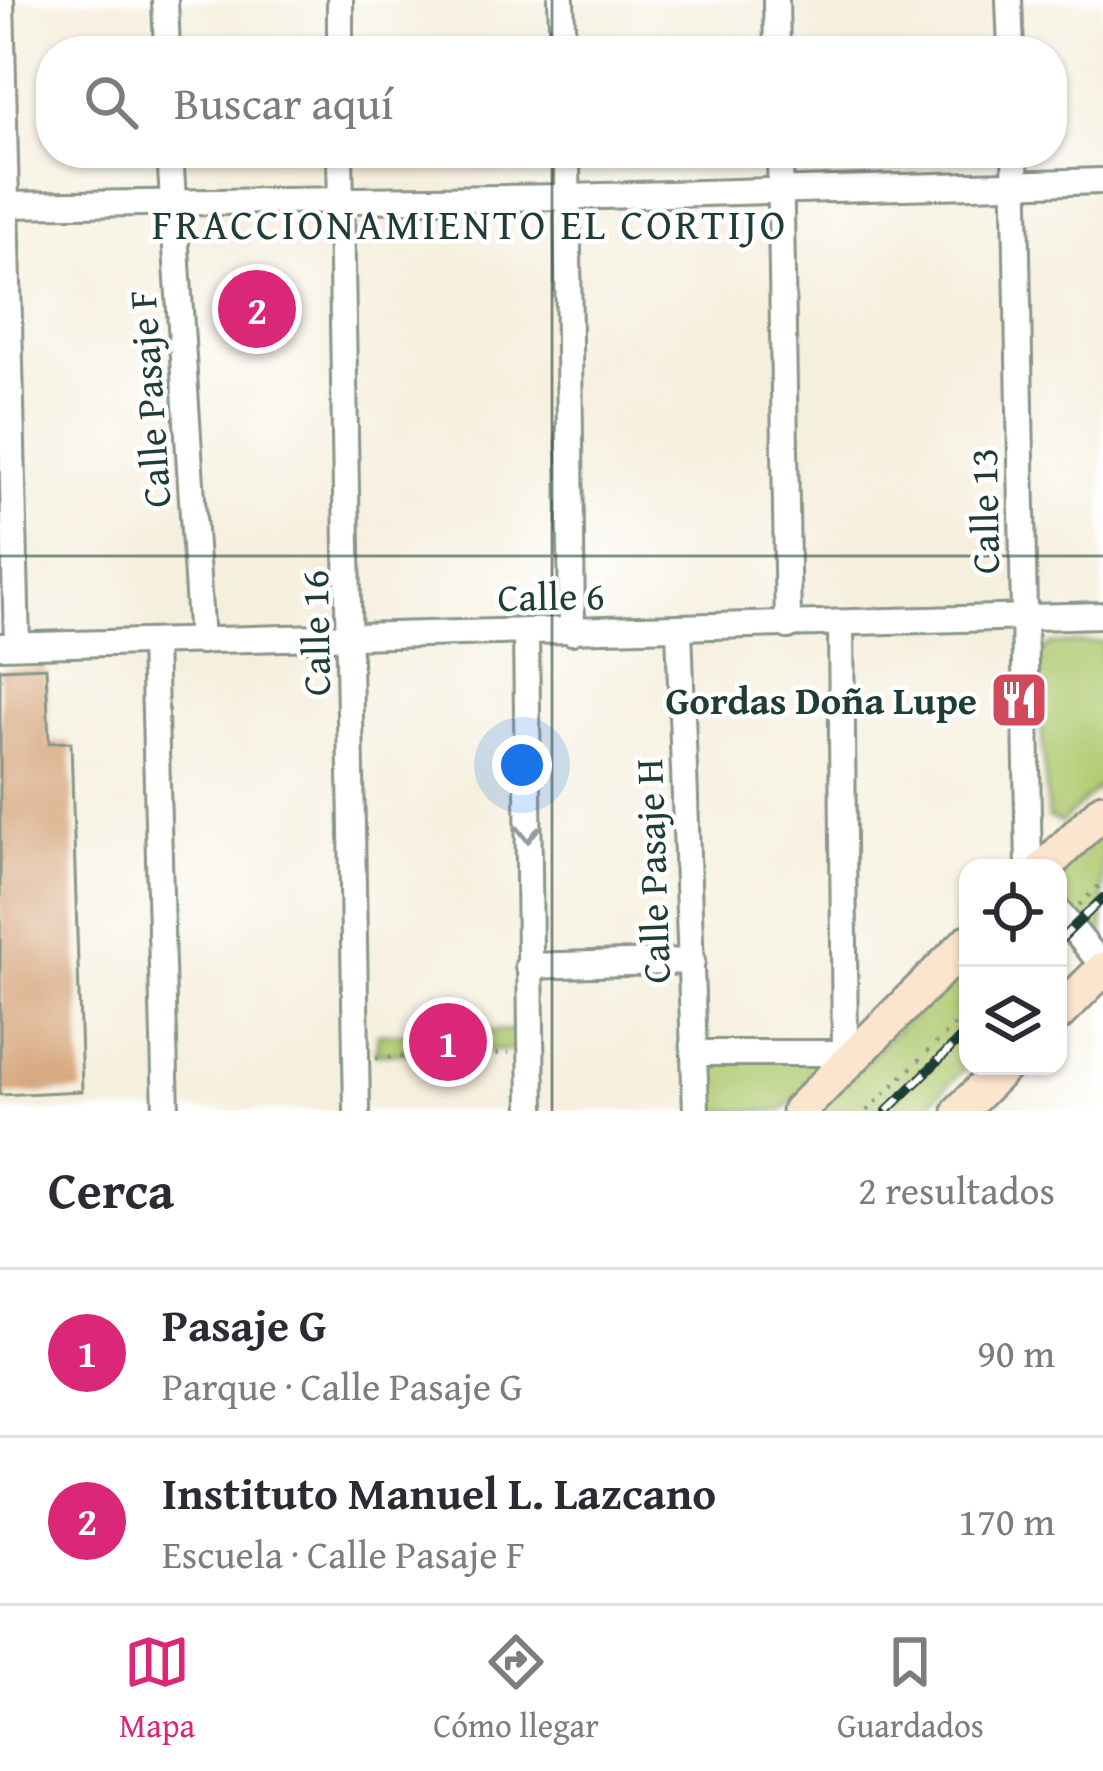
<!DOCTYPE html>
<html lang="es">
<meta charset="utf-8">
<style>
body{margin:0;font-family:"Gentium Book Plus",serif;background:#f2f2f3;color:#2b2b33}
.controls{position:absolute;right:36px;bottom:36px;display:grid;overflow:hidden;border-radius:24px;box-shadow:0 3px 9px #0004}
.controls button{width:108px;height:108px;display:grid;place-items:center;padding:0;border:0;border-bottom:3px solid #e1e1e2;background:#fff;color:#2b2b33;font:60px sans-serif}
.you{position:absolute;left:522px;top:765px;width:42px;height:42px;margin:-30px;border:9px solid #fff;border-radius:50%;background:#1a73e8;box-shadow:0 0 0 18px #1a73e833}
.badge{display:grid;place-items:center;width:78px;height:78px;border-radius:50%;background:#db2777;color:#fff;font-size:39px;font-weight:700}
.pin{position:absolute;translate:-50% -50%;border:6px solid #fff;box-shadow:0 3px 12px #0006}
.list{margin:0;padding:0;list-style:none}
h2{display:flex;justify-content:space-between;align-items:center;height:156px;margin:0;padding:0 48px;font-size:51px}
h2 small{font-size:39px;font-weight:400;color:#7c7c81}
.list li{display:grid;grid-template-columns:78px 1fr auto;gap:36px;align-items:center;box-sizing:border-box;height:168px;padding:0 48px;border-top:3px solid #e1e1e2}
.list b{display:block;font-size:45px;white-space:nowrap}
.list p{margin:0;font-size:39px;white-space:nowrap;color:#7c7c81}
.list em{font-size:39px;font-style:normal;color:#7c7c81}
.icon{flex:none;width:66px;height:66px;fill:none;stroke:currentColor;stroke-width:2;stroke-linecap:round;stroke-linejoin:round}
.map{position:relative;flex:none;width:1103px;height:1111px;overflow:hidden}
.search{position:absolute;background:#fff;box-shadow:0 3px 9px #0004;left:36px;right:36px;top:36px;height:132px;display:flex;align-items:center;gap:30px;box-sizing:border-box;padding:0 42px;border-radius:48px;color:#7c7c81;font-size:45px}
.sheet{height:492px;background:#fff}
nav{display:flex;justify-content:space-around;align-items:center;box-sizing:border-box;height:168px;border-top:3px solid #e1e1e2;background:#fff;font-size:33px;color:#7c7c81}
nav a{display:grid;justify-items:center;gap:6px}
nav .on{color:#db2777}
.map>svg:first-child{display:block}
.green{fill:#b0c96f;stroke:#688352;stroke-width:3}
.building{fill:#d6a67b}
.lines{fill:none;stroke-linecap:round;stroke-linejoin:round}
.minor-casing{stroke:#8a9688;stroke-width:30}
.secondary-casing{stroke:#8a9688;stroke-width:39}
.path{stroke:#8a9688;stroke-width:4.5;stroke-dasharray:3 9;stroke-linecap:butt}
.minor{stroke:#fff;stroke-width:24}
.secondary{stroke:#fce5cf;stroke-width:33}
.rail-casing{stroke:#1f3d34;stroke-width:10}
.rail{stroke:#fff;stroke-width:6;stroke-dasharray:18;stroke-linecap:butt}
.oneway{stroke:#8f9e9a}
.grid{fill:none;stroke:#1f3d34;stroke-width:3;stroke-opacity:0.55}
.labels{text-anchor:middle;stroke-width:9;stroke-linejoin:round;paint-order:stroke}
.street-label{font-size:39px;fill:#1f3d34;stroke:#fff}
.poi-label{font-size:39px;font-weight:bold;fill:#1f3d34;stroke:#fff;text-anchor:end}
.neighbourhood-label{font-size:42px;letter-spacing:3px;fill:#1f3d34;stroke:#fff}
</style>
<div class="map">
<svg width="1103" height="1111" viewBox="0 0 1103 1111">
<rect width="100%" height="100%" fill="#fff"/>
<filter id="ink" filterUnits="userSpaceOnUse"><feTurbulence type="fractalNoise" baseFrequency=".00833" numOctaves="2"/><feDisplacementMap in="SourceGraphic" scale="24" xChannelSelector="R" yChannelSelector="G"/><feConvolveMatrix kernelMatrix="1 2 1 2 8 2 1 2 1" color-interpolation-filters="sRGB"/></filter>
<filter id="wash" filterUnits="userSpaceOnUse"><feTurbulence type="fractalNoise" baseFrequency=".004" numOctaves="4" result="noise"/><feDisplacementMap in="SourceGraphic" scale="48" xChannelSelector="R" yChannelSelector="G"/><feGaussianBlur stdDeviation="2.7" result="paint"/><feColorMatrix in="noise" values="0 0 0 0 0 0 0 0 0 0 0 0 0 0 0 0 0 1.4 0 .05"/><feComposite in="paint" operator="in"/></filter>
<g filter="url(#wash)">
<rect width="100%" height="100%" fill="#f5efdd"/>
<!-- green -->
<g class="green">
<polygon points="1103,642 1103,783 1061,823 1048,818 1036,657 1051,644"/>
<polygon points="1103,821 1103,940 1058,899 1058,868"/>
<polygon points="968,958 968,1065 922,1111 817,1111"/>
<polygon points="520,1030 519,1050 376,1054 378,1034"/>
<polygon points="705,1057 838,1057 782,1111 707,1111"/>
</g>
<g id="blocks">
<!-- building -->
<polygon class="building" points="46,667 49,743 71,742 82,1091 0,1095 0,669"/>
</g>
</g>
<g filter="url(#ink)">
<use href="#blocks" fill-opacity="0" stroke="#8a9688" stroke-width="3"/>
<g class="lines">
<!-- minor casing -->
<g class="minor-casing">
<g id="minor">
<polyline points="1,0 17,645"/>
<polyline points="165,0 167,51"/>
<polyline points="340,0 340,51"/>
<polyline points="561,0 563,51"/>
<polyline points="776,0 777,51"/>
<polyline points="1009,0 1011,51"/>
<polyline points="170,153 201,641"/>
<polyline points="340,153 357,1111"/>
<polyline points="567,153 572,632"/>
<polyline points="780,153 788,626"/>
<polyline points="1015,153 1029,868"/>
<polyline points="0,205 569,197 1103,181"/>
<polyline points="841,625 845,1053"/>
<polyline points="679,628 696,1111"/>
<polyline points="526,633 532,1111"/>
<polyline points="153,642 166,1111"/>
<polyline points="0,646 1103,615"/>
<polyline points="1058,911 1103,966"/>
<polyline points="528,966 692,961"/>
<polyline points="694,1053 856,1053"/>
</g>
</g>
<!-- secondary casing -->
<g class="secondary-casing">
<g id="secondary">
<polyline points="1044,868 1103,810"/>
<polyline points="1058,1014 1103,969"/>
<polyline points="799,1111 968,942"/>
<polyline points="960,1111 1005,1066"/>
</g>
</g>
<!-- path -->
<g class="path">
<polyline points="1079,905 1103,882"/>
<polyline points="376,1058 509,1053"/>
<polyline points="867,1111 968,1012"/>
</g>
<!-- minor -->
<use href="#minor" class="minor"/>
<!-- secondary -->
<use href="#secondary" class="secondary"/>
<!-- rail casing -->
<g class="rail-casing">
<g id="rail">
<polyline points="1058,942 1103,898"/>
<polyline points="887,1111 968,1031"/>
</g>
</g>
<!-- rail -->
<use href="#rail" class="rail"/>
</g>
<!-- one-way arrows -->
<defs><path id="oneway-chevron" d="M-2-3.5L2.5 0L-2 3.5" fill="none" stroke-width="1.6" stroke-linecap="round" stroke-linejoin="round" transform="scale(3)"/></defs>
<use class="oneway" href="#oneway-chevron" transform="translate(528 834) rotate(90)"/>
</g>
<!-- grid -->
<path class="grid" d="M552,0V51M552,153V1111M0,556H1103"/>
<!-- icons -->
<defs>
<g id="restaurant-square" transform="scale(3)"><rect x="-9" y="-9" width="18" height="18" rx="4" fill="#d1495b" stroke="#fff"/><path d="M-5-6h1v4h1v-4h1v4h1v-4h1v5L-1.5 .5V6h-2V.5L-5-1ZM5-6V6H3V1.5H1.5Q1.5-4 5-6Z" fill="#fff"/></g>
</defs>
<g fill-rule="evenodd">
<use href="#restaurant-square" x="1019" y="700"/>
</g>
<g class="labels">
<!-- street labels -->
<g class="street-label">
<text transform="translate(149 399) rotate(-94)" y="14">Calle Pasaje F</text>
<text transform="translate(984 511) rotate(-91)" y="14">Calle 13</text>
<text transform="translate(551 596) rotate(-1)" y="14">Calle 6</text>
<text transform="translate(315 633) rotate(-91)" y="14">Calle 16</text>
<text transform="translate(652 871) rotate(-92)" y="14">Calle Pasaje H</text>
</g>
<!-- poi labels -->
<g class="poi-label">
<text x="977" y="714">Gordas Doña Lupe</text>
</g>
<!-- neighbourhood labels -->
<g class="neighbourhood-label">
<text x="470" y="239">FRACCIONAMIENTO EL CORTIJO</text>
</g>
</g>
</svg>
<div class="controls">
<button><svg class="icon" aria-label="locate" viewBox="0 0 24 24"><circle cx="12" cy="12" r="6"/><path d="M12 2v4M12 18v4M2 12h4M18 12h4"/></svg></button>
<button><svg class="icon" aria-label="layers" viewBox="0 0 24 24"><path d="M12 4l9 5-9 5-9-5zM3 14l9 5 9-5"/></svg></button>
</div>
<div class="you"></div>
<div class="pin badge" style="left:448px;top:1042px">1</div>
<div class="pin badge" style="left:257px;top:309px">2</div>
<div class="search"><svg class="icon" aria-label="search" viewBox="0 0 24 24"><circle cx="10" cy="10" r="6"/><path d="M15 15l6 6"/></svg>Buscar aquí</div>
</div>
<section class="sheet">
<h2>Cerca<small>2 resultados</small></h2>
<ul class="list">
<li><span class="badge">1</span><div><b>Pasaje G</b><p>Parque · Calle Pasaje G</p></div><em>90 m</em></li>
<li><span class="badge">2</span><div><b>Instituto Manuel L. Lazcano</b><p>Escuela · Calle Pasaje F</p></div><em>170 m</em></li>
</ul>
</section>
<nav>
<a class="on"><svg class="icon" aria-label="map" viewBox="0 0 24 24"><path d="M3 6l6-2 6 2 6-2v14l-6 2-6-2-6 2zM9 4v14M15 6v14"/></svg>Mapa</a>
<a><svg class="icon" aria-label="directions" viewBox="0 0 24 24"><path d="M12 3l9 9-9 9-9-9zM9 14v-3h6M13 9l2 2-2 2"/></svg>Cómo llegar</a>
<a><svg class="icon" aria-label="saved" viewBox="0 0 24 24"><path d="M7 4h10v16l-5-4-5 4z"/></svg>Guardados</a>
</nav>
